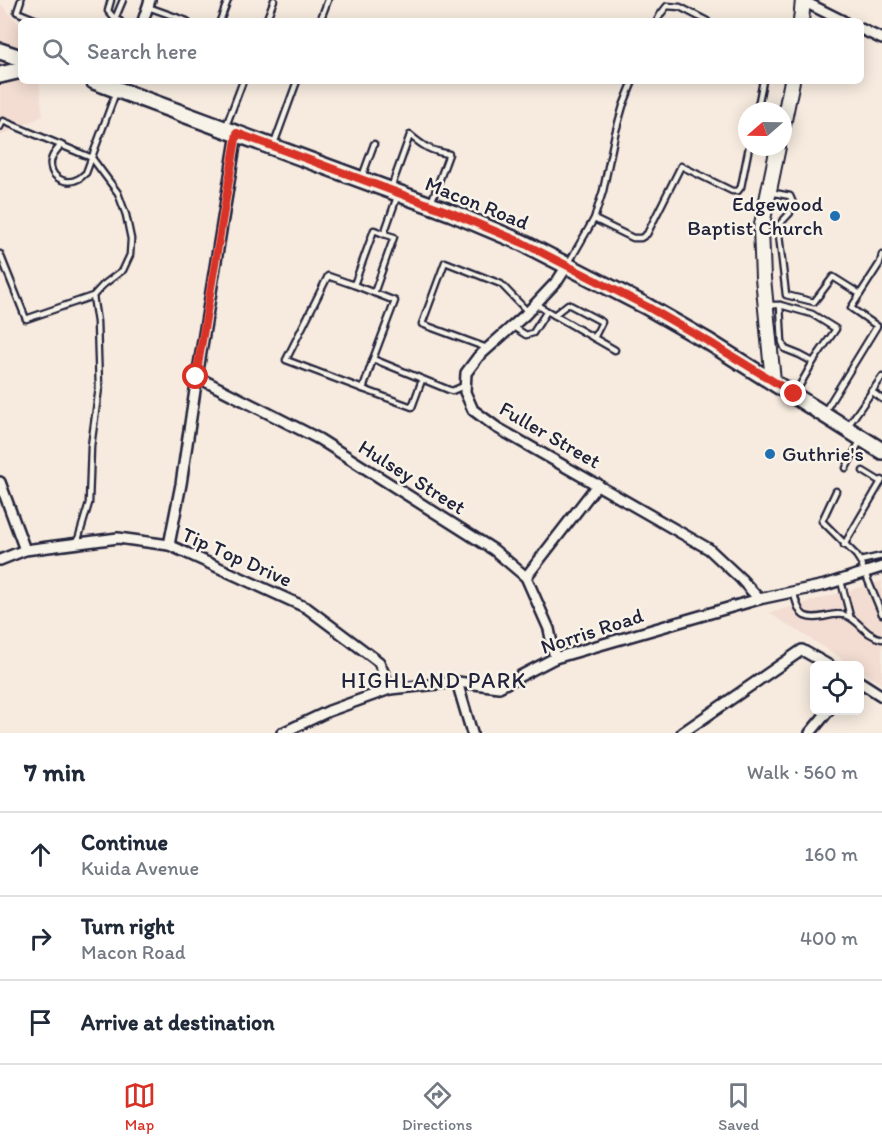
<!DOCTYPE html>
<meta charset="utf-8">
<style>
body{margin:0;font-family:Itim,sans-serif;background:#f2f2f3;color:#1f2937}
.controls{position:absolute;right:18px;bottom:18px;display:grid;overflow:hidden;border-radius:9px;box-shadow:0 3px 15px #0003}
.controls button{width:54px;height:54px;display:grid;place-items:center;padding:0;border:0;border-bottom:2px solid #e0e1e3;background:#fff;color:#1f2937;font:30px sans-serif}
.compass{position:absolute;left:738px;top:102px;width:54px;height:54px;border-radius:50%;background:#fff;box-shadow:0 3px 15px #0003;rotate:250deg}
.stop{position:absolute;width:18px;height:18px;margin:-14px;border:4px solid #d93025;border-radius:50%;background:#fff}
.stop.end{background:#d93025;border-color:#fff;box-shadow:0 2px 6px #0008}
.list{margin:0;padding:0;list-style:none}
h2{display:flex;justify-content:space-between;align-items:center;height:78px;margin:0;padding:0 24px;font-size:26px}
h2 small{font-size:20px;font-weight:400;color:#747a83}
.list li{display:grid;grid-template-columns:39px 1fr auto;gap:18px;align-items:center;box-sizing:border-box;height:84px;padding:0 24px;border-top:2px solid #e0e1e3}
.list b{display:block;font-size:22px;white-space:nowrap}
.list p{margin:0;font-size:20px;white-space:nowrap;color:#747a83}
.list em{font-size:20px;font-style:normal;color:#747a83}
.icon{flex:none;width:33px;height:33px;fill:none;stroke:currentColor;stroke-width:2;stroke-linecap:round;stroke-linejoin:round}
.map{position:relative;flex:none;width:882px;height:733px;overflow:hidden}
.search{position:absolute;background:#fff;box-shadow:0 3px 15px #0003;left:18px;right:18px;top:18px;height:66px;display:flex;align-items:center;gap:15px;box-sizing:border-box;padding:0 21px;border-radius:9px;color:#747a83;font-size:22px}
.sheet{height:330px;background:#fff}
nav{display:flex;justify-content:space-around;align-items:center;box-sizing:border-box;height:84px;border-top:2px solid #e0e1e3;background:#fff;font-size:16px;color:#747a83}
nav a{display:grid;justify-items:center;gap:3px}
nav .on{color:#d93025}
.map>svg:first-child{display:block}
.built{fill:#f3ddd2}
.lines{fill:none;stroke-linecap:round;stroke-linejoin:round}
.service-casing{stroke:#22223b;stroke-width:9}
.minor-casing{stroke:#22223b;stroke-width:14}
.secondary-casing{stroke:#22223b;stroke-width:18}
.primary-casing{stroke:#22223b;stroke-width:20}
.service{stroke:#f7f3e8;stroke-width:4.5}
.minor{stroke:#f7f3e8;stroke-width:9}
.secondary{stroke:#f7f3e8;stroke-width:14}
.primary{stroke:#f7f3e8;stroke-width:15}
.route{stroke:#d93025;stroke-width:8}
.poi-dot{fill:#1f6fb2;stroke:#f7f3e8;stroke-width:2}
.labels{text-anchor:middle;stroke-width:5;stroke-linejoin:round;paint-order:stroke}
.street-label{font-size:21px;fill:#22223b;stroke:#f7f3e8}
.poi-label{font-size:21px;fill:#22223b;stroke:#f7f3e8;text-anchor:end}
.neighbourhood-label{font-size:22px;letter-spacing:1.5px;fill:#22223b;stroke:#f7f3e8}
</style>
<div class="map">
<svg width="882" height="733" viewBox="0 0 882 733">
<rect width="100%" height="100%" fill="#f7ebdf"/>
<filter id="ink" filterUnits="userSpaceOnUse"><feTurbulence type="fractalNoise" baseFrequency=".0167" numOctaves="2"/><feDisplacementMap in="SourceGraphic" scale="12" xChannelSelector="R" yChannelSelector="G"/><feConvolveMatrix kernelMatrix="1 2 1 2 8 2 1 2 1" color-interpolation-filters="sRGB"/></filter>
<g filter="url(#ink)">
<!-- built -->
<g class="built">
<polygon points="0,3 21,26 21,81 39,81 43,116 0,136"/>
<polygon points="882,581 882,684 860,670 860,666 852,665 769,613"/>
</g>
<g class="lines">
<!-- service casing -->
<g class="service-casing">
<g id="service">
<polyline points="21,0 17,12 39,21"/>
<polyline points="111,0 108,11 115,19 120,21"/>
<polyline points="148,7 187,21"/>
<polyline points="115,19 123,0"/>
<polyline points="220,21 228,0"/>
<polyline points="266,21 274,0"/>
<polyline points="320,21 328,0"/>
<polyline points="657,21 660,15 667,6 680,7 707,21"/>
<polyline points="757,111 763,81"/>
<polyline points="226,126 243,81"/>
<polyline points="0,127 3,121 92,158 118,193 126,215 131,239 130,255 123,270 103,285 93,296 26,319 0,254"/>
<polyline points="274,144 297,81"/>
<path d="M61,145C56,151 49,158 51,167C53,179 67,185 78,179C81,178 83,175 86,173L116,92"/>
<polyline points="362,177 374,144"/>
<path d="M391,188L410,135C424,147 431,151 449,154L431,203"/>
<polyline points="769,192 790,196 793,203"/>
<polyline points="397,197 384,234 374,230 354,285 328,276 286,360 363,389 373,359 449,390 452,391 466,385"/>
<polyline points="594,219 633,238 641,238 647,234 681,166 732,191 738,191 741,187 749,147"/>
<polyline points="765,223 778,226 786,295 814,302 833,277 860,294"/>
<polyline points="778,226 790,213"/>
<polyline points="568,264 594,219 603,191 615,134 623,106 633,81"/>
<polyline points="354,285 395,301 373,359"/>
<polyline points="374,293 394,237 384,234"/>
<polyline points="535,304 615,350"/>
<polyline points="768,305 780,305 782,342 785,349 800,355 813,362"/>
<polyline points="780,305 812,314 836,329 813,362 796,392"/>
<polyline points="554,315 568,304 602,322 594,338"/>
<polyline points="512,326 526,335 533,333 547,311"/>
<polyline points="487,348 422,324 445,262 501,284 528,312"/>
<polyline points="363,389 412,407 422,380"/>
<polyline points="871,391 882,399"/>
<polyline points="825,411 877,326 851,308 880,263 882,255"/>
<polyline points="848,426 882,377"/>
<polyline points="846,468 860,441"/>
<polyline points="863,471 881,482"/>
<polyline points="836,491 822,521 856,555 860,561 882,614"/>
<polyline points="77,543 89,503 91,446 99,388 97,322 93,296"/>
<polyline points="844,545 882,480"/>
<polyline points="860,561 882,556"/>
<polyline points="841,581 850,616"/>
<path d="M793,592C796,599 798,613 805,616C819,622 834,610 847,616C860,621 864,635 882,639"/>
</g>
</g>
<!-- minor casing -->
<g class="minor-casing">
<g id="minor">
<polyline points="803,1 843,21"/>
<polyline points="143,21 150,0"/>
<polyline points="861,29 882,39"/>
<polyline points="567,266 558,280 525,315 478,357 466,373 465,392 473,410 496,427 709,549 741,579 759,599"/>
<polyline points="197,377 319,439 494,550 526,577 549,629 555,658"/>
<polyline points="0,482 25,550"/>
<polyline points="169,545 181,484 197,377 237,133"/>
<polyline points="0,560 25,550 118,538 169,545 307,608 379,662 390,689"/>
<polyline points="526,577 598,484"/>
<polyline points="457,682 472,733"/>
<polyline points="860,682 882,696"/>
<polyline points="282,733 329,711 390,689 457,682 499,687 555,658 759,599 825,585 882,567"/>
<polyline points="682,733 802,650 830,666"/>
<polyline points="810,733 829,710"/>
</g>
</g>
<!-- secondary casing -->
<g class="secondary-casing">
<g id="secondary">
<polyline points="801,21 803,0"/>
<polyline points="783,125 792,81"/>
<polyline points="773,381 763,278 761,229 778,147"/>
</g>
</g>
<!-- primary casing -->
<g class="primary-casing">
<g id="primary">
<polyline points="0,51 21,58"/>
<polyline points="0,75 21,70"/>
<polyline points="94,81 452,213 523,243 646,306 709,342 882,451"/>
</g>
</g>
<!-- service -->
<use href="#service" class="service"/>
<!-- minor -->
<use href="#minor" class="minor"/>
<!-- secondary -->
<use href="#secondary" class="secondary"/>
<!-- primary -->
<use href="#primary" class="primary"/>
</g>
</g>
<g class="lines" filter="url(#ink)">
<!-- route -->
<polyline class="route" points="196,377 237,133 452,213 523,243 646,306 709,342 794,394"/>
</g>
<!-- markers -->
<g class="poi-dot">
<circle cx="835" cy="216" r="6"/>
<circle cx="770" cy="454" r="6"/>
</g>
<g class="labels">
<!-- street labels -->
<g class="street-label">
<text transform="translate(477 203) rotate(22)" y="7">Macon Road</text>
<text transform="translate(550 435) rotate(30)" y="7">Fuller Street</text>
<text transform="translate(412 477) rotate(32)" y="7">Hulsey Street</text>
<text transform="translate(237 557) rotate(24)" y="7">Tip Top Drive</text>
<text transform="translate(592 631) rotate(-18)" y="7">Norris Road</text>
</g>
<!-- poi labels -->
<g class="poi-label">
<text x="823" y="211">Edgewood<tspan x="823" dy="24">Baptist Church</tspan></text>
<text x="782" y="461" text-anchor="start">Guthrie's</text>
</g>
<!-- neighbourhood labels -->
<g class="neighbourhood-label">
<text x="434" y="688">HIGHLAND PARK</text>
</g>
</g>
</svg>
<div class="controls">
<button><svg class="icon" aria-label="locate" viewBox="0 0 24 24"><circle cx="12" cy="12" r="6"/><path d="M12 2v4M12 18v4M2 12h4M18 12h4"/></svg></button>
</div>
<svg class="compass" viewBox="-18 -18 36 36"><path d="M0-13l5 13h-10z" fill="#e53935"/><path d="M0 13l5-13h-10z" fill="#747a83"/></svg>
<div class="stop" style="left:196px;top:377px"></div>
<div class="stop end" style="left:794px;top:394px"></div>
<div class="search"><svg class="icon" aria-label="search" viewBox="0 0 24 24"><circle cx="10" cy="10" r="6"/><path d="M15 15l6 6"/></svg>Search here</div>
</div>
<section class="sheet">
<h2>7 min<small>Walk · 560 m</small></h2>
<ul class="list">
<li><svg class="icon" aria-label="ahead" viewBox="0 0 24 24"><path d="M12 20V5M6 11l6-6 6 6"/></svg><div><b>Continue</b><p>Kuida Avenue</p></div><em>160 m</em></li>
<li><svg class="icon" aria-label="right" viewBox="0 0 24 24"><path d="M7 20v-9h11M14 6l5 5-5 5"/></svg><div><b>Turn right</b><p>Macon Road</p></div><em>400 m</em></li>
<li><svg class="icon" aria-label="arrive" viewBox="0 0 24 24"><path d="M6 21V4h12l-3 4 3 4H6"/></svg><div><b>Arrive at destination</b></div></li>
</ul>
</section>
<nav>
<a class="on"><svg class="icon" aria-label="map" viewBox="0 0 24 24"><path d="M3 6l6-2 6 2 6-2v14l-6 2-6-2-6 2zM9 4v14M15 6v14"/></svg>Map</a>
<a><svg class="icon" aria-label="directions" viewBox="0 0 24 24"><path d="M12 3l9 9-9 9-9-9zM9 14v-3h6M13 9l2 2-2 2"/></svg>Directions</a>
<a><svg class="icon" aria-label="saved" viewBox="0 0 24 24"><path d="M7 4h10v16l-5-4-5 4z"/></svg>Saved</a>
</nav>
